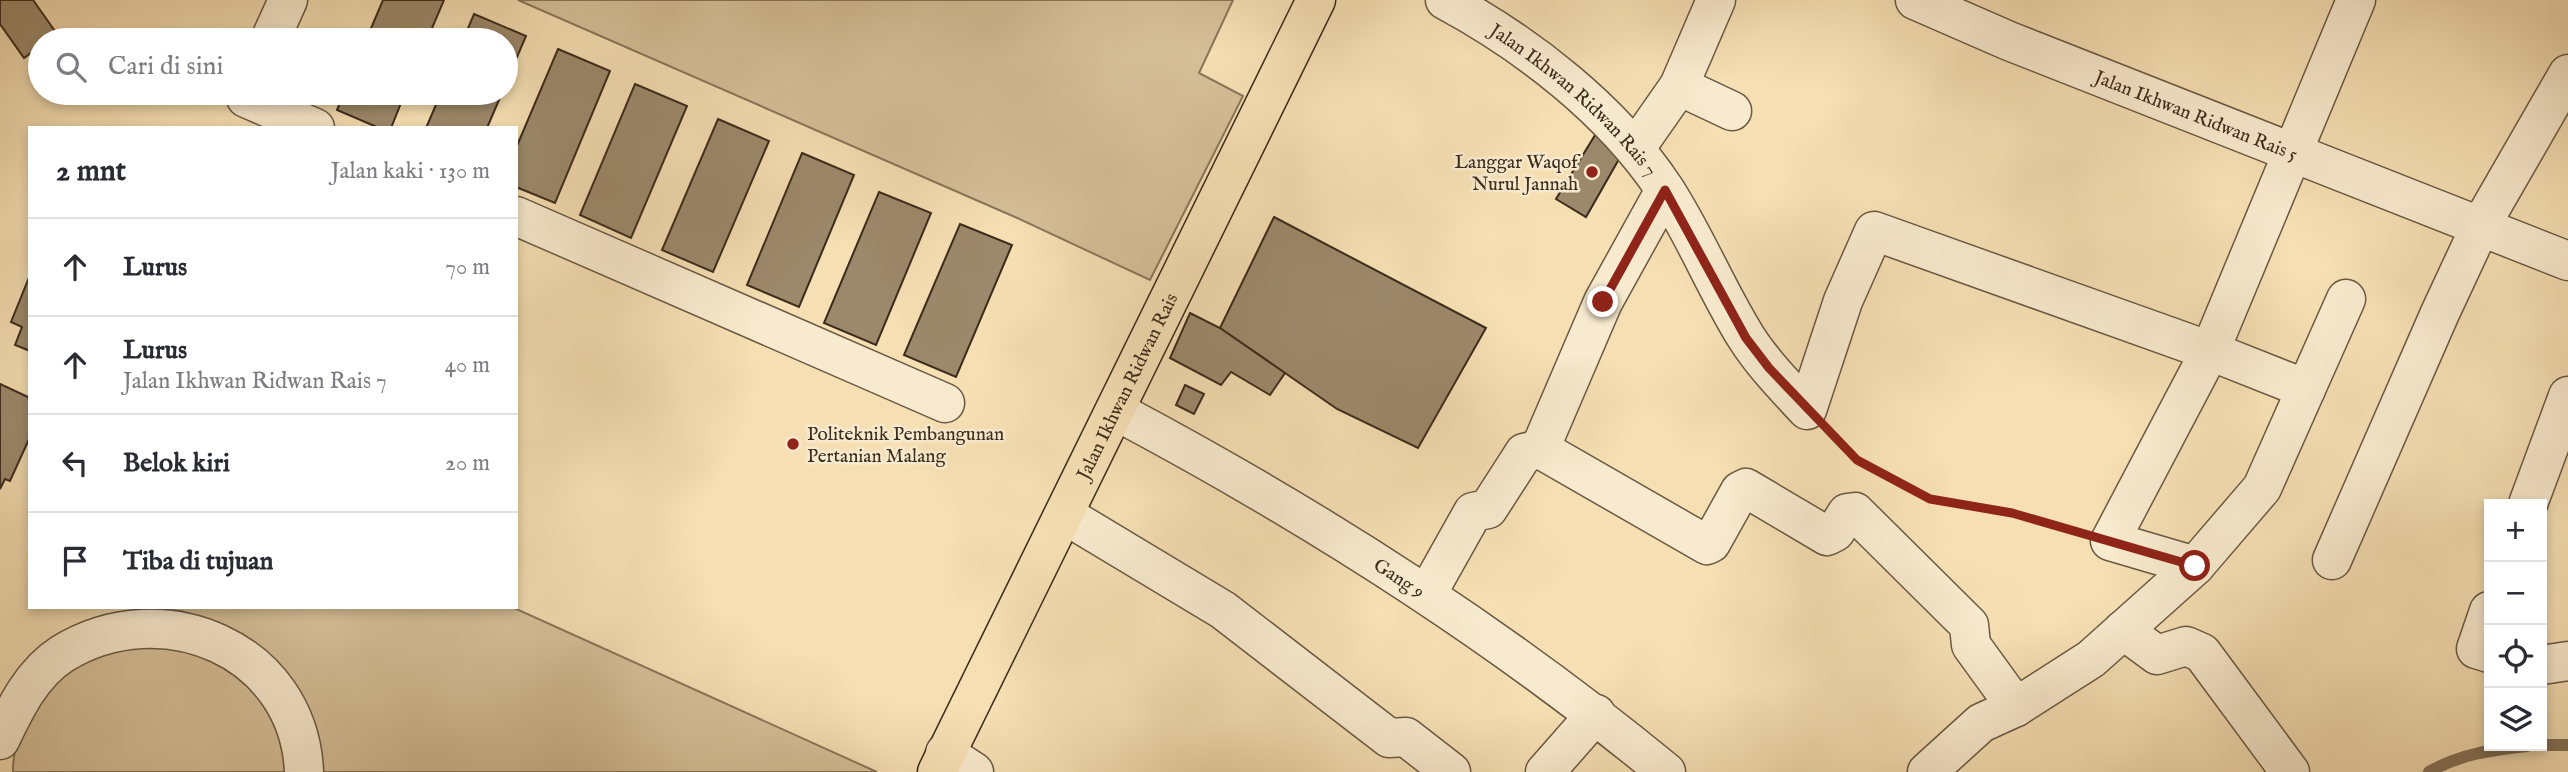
<!DOCTYPE html>
<html lang="id">
<meta charset="utf-8">
<style>
body{margin:0;font-family:"IM FELL English",serif;background:#f7f7f7;color:#2b2b33}
.controls{position:absolute;right:21px;bottom:21px;display:grid;overflow:hidden;border-radius:0px;box-shadow:0 4px 10px #0003}
.controls button{width:63px;height:63px;display:grid;place-items:center;padding:0;border:0;border-bottom:2px solid #e1e1e2;background:#fff;color:#2b2b33;font:35px sans-serif}
.stop{position:absolute;width:21px;height:21px;margin:-16px;border:5px solid #8f2418;border-radius:50%;background:#fff}
.stop.end{background:#8f2418;border-color:#fff;box-shadow:0 2px 7px #0008}
.list{margin:0;padding:0;list-style:none}
h2{display:flex;justify-content:space-between;align-items:center;height:91px;margin:0;padding:0 28px;font-size:30px}
h2 small{font-size:23px;font-weight:400;color:#7c7c81}
.list li{display:grid;grid-template-columns:46px 1fr auto;gap:21px;align-items:center;box-sizing:border-box;height:98px;padding:0 28px;border-top:2px solid #e1e1e2}
.list b{display:block;font-size:26px;white-space:nowrap}
.list p{margin:0;font-size:23px;white-space:nowrap;color:#7c7c81}
.list em{font-size:23px;font-style:normal;color:#7c7c81}
.icon{flex:none;width:38px;height:38px;fill:none;stroke:currentColor;stroke-width:2;stroke-linecap:round;stroke-linejoin:round}
.map{position:relative;flex:none;width:2568px;height:772px;overflow:hidden}
.search{position:absolute;background:#fff;box-shadow:0 4px 10px #0003;left:28px;top:28px;width:490px;height:77px;display:flex;align-items:center;gap:18px;box-sizing:border-box;padding:0 24px;border-radius:38px;color:#7c7c81;font-size:26px}
.panel{position:absolute;background:#fff;box-shadow:0 4px 10px #0003;left:28px;top:126px;width:490px;height:483px;border-radius:0px}
.map>svg:first-child{display:block}
.green{fill:#d6c099;stroke:#89765a;stroke-width:2}
.lines{fill:none;stroke-linecap:round;stroke-linejoin:round}
.stream{stroke:#857258;stroke-width:12}
.building{fill:#9c896b;stroke:#3c2b1c;stroke-width:2}
.minor-casing{stroke:#6a5842;stroke-width:41}
.major-casing{stroke:#3c2b1c;stroke-width:41}
.path{stroke:#3c2b1c;stroke-width:4.5;stroke-dasharray:5 3.5;stroke-linecap:butt}
.minor{stroke:#f8eace;stroke-width:38}
.major{stroke:#f5dfb3;stroke-width:38}
.route{stroke:#8f2418;stroke-width:9}
.poi-dot{fill:#8f2418;stroke:#f8eace;stroke-width:2.5}
.labels{text-anchor:middle;stroke-width:5;stroke-linejoin:round;paint-order:stroke}
.street-label{font-size:19px;fill:#3c2b1c;stroke:#f8eace}
.poi-label{font-size:19px;fill:#3c2b1c;stroke:#f8eace;text-anchor:end}
</style>
<div class="map">
<svg width="2568" height="772" viewBox="0 0 2568 772">
<rect width="100%" height="100%" fill="#f5dfb3"/>
<filter id="stains"><feTurbulence type="fractalNoise" baseFrequency=".00286" numOctaves="4"/><feColorMatrix values="0 0 0 0 .2 0 0 0 0 .09 0 0 0 0 .02 0 0 0 .5 -.17"/></filter>
<radialGradient id="worn" r=".72"><stop offset=".6" stop-color="#630" stop-opacity="0"/><stop offset="1" stop-color="#630" stop-opacity=".3"/></radialGradient>
<!-- green -->
<g class="green">
<polygon points="518,0 1233,0 1199,73 1243,96 1150,280 1015,217"/>
<polygon points="131,607 512,607 877,772 319,772 315,724 272,660 221,625 181,611"/>
<path d="M137,645L183,648L225,665L260,696L282,736L289,772H13C12,726 53,673 95,657C108,651 123,649 137,645Z"/>
</g>
<g class="lines">
<!-- stream -->
<g class="stream">
<polyline points="2542,745 2568,745"/>
<path d="M2429,772C2460,754 2491,750 2527,746"/>
</g>
</g>
<!-- building -->
<g class="building">
<polygon points="0,0 33,0 57,34 49,40 40,40 40,46 24,58 0,24"/>
<polygon points="383,0 444,0 427,40 366,40"/>
<polygon points="474,14 526,36 506,83 506,40 463,40"/>
<polygon points="558,49 610,71 555,203 516,187 516,148"/>
<polygon points="635,84 687,106 631,238 580,215"/>
<polygon points="344,93 405,93 391,128 379,128 337,110"/>
<polygon points="441,93 502,93 487,128 426,128"/>
<polygon points="718,119 769,141 713,272 662,250"/>
<polygon points="1600,127 1627,145 1586,217 1556,199"/>
<polygon points="802,153 854,175 799,307 747,285"/>
<polygon points="879,192 931,213 876,345 824,323"/>
<polygon points="1274,217 1486,328 1418,448 1337,409 1220,328"/>
<polygon points="960,224 1012,245 956,377 904,355"/>
<polygon points="30,275 30,351 15,345 22,327 11,322"/>
<polygon points="1190,313 1220,328 1285,373 1270,395 1231,372 1221,385 1170,358"/>
<polygon points="0,384 30,398 30,437 10,481 5,479 0,489"/>
<polygon points="1185,385 1204,394 1194,414 1176,405"/>
</g>
<g class="lines">
<!-- minor casing -->
<g class="minor-casing">
<g id="minor">
<path id="s1" d="M1445,0C1527,44 1612,110 1664,188C1695,235 1716,289 1746,337C1763,364 1786,387 1807,410L1843,301L1874,231L2210,351L2306,389"/>
<path id="s2" d="M1915,0L2009,41L2568,261"/>
<polyline points="270,40 288,0"/>
<polyline points="1679,86 1732,111"/>
<polyline points="246,98 315,128"/>
<polyline points="1635,149 1679,86 1716,0"/>
<polyline points="516,216 945,403"/>
<path id="s3" d="M1116,411C1310,514 1496,632 1666,772"/>
<polyline points="1540,449 1603,302 1665,190"/>
<polyline points="2528,504 2568,396"/>
<polyline points="1065,515 1223,610 1389,738 1406,737 1451,772"/>
<polyline points="2332,560 2440,313 2481,225 2568,74"/>
<polyline points="2195,566 2110,541 2210,351 2356,0"/>
<polyline points="1427,594 1473,512 1488,509 1524,453 1540,449 1707,545 1711,543 1740,491 1746,488 1827,536 1835,532 1847,513 1855,512 1969,625 1971,645 2016,707"/>
<polyline points="2489,611 2476,649 2489,653"/>
<polyline points="2123,630 2157,655 2186,646 2202,653 2290,772"/>
<polyline points="2542,665 2568,661"/>
<path d="M0,740C15,709 31,674 62,654C162,592 299,649 304,772"/>
<polyline points="945,753 974,772"/>
<polyline points="1545,772 1596,714"/>
<polyline points="1927,772 1981,723 2016,707 2091,659 2195,566 2262,488 2346,299"/>
</g>
</g>
<!-- major casing -->
<g class="major-casing">
<g id="major">
<path id="s4" d="M937,772L1316,0"/>
</g>
</g>
<!-- path -->
<polyline class="path" points="1835,438 1857,460 1930,499 2012,513 2073,530"/>
<!-- minor -->
<use href="#minor" class="minor"/>
<!-- major -->
<use href="#major" class="major"/>
</g>
<g class="lines">
<!-- route -->
<polyline class="route" points="1603,302 1665,190 1746,338 1769,368 1857,460 1930,499 2012,513 2195,566"/>
</g>
<!-- markers -->
<g class="poi-dot">
<circle cx="1592" cy="172" r="7"/>
<circle cx="793" cy="444" r="7"/>
</g>
<g class="labels">
<!-- street labels -->
<g class="street-label">
<text dy="7" stroke="none"><textPath href="#s1" startOffset="164">Jalan Ikhwan Ridwan Rais 7</textPath></text>
<text dy="7" stroke="none"><textPath href="#s2" startOffset="304">Jalan Ikhwan Ridwan Rais 5</textPath></text>
<text dy="7" stroke="none"><textPath href="#s4" startOffset="430">Jalan Ikhwan Ridwan Rais</textPath></text>
<text dy="7" stroke="none"><textPath href="#s3" startOffset="329">Gang 9</textPath></text>
</g>
<!-- poi labels -->
<g class="poi-label">
<text x="1578" y="168">Langgar Waqof<tspan x="1578" dy="22">Nurul Jannah</tspan></text>
<text x="807" y="440" text-anchor="start">Politeknik Pembangunan<tspan x="807" dy="22">Pertanian Malang</tspan></text>
</g>
</g>
<rect width="100%" height="100%" filter="url(#stains)"/>
<rect width="100%" height="100%" fill="url(#worn)"/>
</svg>
<div class="controls">
<button>+</button>
<button>−</button>
<button><svg class="icon" aria-label="locate" viewBox="0 0 24 24"><circle cx="12" cy="12" r="6"/><path d="M12 2v4M12 18v4M2 12h4M18 12h4"/></svg></button>
<button><svg class="icon" aria-label="layers" viewBox="0 0 24 24"><path d="M12 4l9 5-9 5-9-5zM3 14l9 5 9-5"/></svg></button>
</div>
<div class="stop" style="left:2195px;top:566px"></div>
<div class="stop end" style="left:1603px;top:302px"></div>
<div class="search"><svg class="icon" aria-label="search" viewBox="0 0 24 24"><circle cx="10" cy="10" r="6"/><path d="M15 15l6 6"/></svg>Cari di sini</div>
<section class="panel">
<h2>2 mnt<small>Jalan kaki · 130 m</small></h2>
<ul class="list">
<li><svg class="icon" aria-label="ahead" viewBox="0 0 24 24"><path d="M12 20V5M6 11l6-6 6 6"/></svg><div><b>Lurus</b></div><em>70 m</em></li>
<li><svg class="icon" aria-label="ahead" viewBox="0 0 24 24"><path d="M12 20V5M6 11l6-6 6 6"/></svg><div><b>Lurus</b><p>Jalan Ikhwan Ridwan Rais 7</p></div><em>40 m</em></li>
<li><svg class="icon" aria-label="left" viewBox="0 0 24 24"><path d="M17 20v-9H6M10 6l-5 5 5 5"/></svg><div><b>Belok kiri</b></div><em>20 m</em></li>
<li><svg class="icon" aria-label="arrive" viewBox="0 0 24 24"><path d="M6 21V4h12l-3 4 3 4H6"/></svg><div><b>Tiba di tujuan</b></div></li>
</ul>
</section>
</div>
